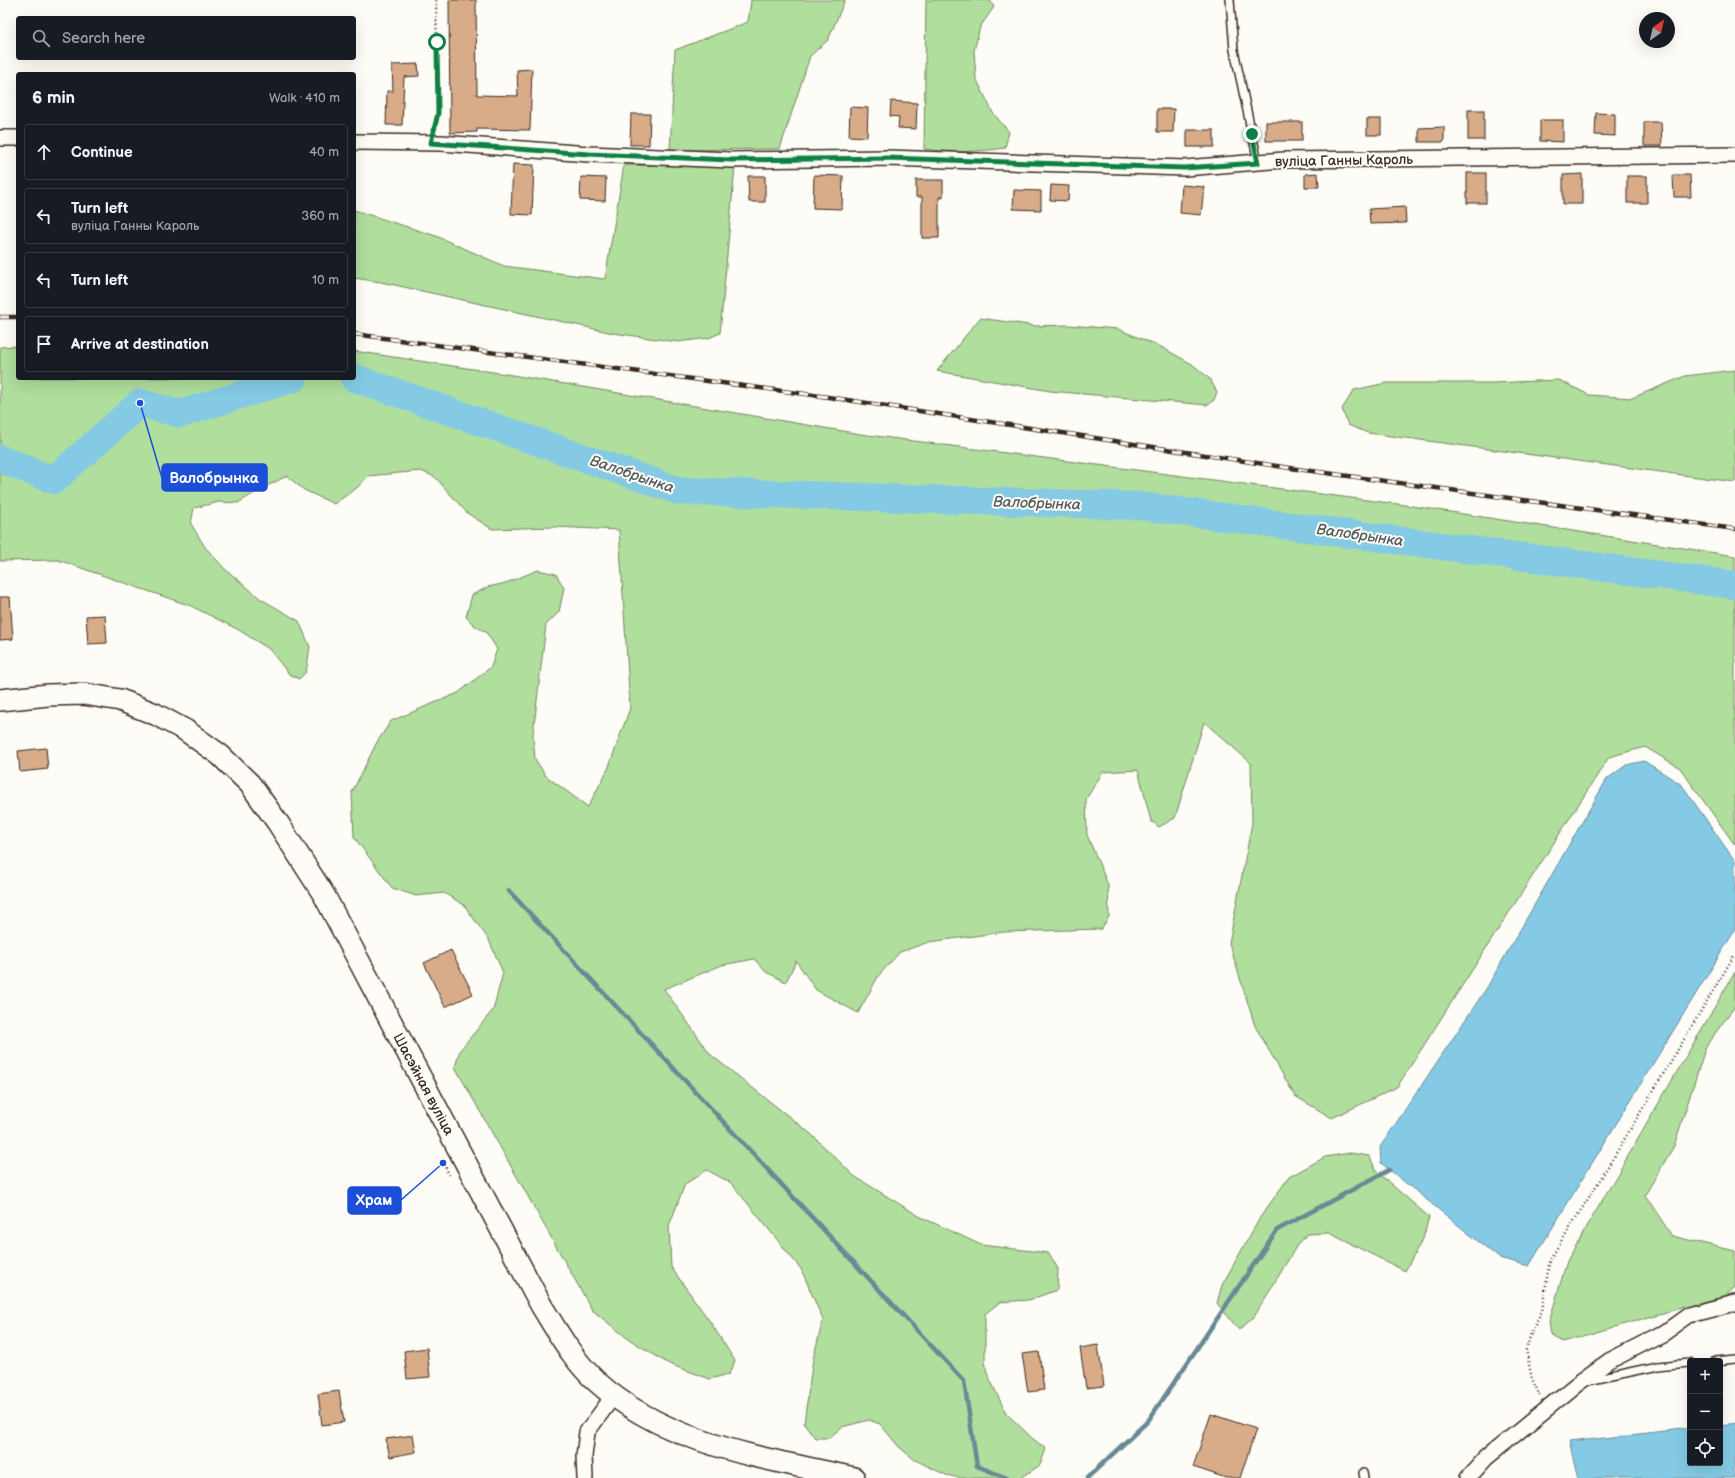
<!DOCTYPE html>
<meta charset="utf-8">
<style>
body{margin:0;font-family:"Balsamiq Sans",sans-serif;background:#242831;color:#f1f3f6}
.controls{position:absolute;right:12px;bottom:12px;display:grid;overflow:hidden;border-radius:4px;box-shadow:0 4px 16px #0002}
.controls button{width:36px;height:36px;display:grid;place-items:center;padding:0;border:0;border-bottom:1px solid #363941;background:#171b24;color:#f1f3f6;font:20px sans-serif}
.compass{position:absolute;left:1639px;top:12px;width:36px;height:36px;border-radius:50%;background:#171b24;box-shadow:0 4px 16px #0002;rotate:34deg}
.stop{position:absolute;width:12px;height:12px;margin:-9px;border:3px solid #0b8043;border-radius:50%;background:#fff}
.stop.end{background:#0b8043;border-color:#fff;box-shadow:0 1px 4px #0008}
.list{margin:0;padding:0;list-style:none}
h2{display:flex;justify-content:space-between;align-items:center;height:52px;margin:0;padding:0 16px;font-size:17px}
h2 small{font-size:13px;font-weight:400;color:#9ea1a6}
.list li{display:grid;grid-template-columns:26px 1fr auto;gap:12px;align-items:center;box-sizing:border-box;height:56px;margin:0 8px 8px;padding:0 8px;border:1px solid #363941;border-radius:4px}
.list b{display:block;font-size:15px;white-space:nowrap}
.list p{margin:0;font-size:13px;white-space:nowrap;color:#9ea1a6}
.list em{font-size:13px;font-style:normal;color:#9ea1a6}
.icon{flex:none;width:22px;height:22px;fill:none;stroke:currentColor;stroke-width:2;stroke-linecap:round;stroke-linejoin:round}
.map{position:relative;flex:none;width:1735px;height:1478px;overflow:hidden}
.search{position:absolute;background:#171b24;box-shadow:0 4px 16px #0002;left:16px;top:16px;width:340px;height:44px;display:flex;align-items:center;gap:10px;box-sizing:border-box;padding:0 14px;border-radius:4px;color:#9ea1a6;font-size:15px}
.panel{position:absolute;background:#171b24;box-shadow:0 4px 16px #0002;left:16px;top:72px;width:340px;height:308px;border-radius:4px}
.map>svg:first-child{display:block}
.green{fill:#afde9d;stroke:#75845e}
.water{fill:#84cae5;stroke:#678a95}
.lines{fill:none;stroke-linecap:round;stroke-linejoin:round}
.stream{stroke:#678a95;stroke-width:4.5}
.river{stroke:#84cae5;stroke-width:28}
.building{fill:#d8ac89;stroke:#3b2a1e}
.lane-casing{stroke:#3b2a1e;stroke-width:10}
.street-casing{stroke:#3b2a1e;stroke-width:18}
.secondary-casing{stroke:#3b2a1e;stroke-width:24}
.path{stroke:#3b2a1e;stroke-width:2.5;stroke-dasharray:1 3;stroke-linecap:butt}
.lane{stroke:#fdfcf7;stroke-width:7}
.street{stroke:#fdfcf7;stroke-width:15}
.secondary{stroke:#fdfcf7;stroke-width:21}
.rail-casing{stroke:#3b2a1e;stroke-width:4.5}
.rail{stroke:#fdfcf7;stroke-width:3;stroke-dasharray:9;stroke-linecap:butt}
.route{stroke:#0b8043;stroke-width:5}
.labels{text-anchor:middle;stroke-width:4;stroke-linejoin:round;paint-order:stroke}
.street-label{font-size:14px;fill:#3b2a1e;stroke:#fdfcf7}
.water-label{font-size:15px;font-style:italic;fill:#515a5a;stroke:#fdfcf7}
.leader{fill:none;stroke:#1d4ed8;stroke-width:1.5}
.callout-dot{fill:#1d4ed8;stroke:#fdfcf7;stroke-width:1.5}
.callout{fill:#1d4ed8;stroke:#1d4ed8;stroke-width:1.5}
.callout-label{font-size:15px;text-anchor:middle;font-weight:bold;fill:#fff}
</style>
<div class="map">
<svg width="1735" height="1478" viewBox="0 0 1735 1478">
<rect width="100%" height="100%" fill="#fdfcf7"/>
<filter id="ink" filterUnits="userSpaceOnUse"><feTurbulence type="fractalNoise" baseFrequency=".025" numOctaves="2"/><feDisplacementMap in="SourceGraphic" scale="8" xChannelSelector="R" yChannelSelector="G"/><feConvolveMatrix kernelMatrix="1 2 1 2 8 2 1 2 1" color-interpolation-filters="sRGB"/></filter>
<g filter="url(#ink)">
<!-- green -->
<g class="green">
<polygon points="751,0 845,0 828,40 810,56 780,149 670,150 675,50 748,22"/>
<path d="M926,0H990L994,7L980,27L974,51L976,78L993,113L1009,132L1005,148C977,152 951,153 924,149Z"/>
<polygon points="624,165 735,166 720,333 709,338 678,342 613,333 381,282 354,278 354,210 436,236 504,266 605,279"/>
<polygon points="980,318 1036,326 1068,325 1118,329 1161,347 1192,364 1210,379 1217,392 1214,400 1207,405 1050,391 937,371"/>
<polygon points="18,346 18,378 354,378 354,351 506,374 860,434 1405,505 1735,556 1735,845 1680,768 1645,747 1609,757 1397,1087 1332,1118 1295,1096 1255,1026 1229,943 1252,823 1251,763 1204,722 1175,818 1159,827 1151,821 1138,770 1103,772 1086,799 1087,835 1108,885 1109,917 1101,929 1004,932 929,942 900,952 879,975 858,1013 816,990 796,961 786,982 766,972 754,959 722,965 664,989 711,1055 811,1134 854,1176 919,1216 981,1245 1049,1253 1058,1269 1057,1290 1029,1300 1000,1302 985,1314 985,1362 987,1373 1006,1413 1032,1438 1046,1449 1040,1465 1021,1478 960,1478 946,1475 915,1460 899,1447 880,1424 869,1420 842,1427 829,1438 815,1438 804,1423 813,1359 823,1320 801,1269 731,1183 707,1170 685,1184 669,1226 671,1267 711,1323 735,1361 729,1374 710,1379 669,1364 627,1338 592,1310 455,1067 460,1050 493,1010 503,973 489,940 464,905 444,893 416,896 392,888 354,837 352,792 377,742 391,721 458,693 491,667 497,649 486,632 475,626 466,617 472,595 488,587 506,583 538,570 556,574 564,588 559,612 546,625 533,734 535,759 546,776 588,807 608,769 630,708 619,530 554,527 492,529 467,513 435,477 421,471 368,476 358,487 334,504 304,490 287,476 261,489 238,503 219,502 194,508 191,524 205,547 225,569 261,599 299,621 310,647 306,672 299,679 289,674 269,649 237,629 191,606 58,560 0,561 0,347"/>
<polygon points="1735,370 1735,482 1368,433 1348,425 1342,409 1354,390 1386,383 1492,383 1559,380 1589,395 1632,398 1685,376"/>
<polygon points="1735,972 1735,1006 1706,1046 1674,1146 1645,1195 1672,1236 1735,1251 1735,1288 1725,1297 1680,1308 1563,1342 1551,1335 1549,1322 1567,1261"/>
<polygon points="1350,1153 1369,1156 1378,1173 1429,1217 1423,1239 1405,1271 1329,1233 1308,1234 1299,1242 1254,1317 1239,1330 1217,1303 1222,1285 1261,1216 1289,1177 1325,1157"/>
</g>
<!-- water -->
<g class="water">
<polygon points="1644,761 1682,785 1735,861 1735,930 1529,1266 1499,1258 1381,1163 1380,1147 1486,989 1607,779 1626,765"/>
<polygon points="1735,1424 1735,1478 1579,1478 1570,1442 1690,1428 1690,1463 1720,1463 1720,1426"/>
</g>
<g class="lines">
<!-- stream -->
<g class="stream">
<polyline points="509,891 964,1381 977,1466 1007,1478"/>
<polyline points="1087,1478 1148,1421 1277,1230 1389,1170"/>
</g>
<!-- river -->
<g class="river">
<polyline points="354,378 679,491 1140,506 1735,585"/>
<polyline points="0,459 54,480 140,403 180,414 294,378"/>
</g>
</g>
<!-- building -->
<g class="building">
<polygon points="449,0 476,0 477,95 518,96 517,70 532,69 530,130 477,129 477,132 450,133"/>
<polygon points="418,64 419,76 404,77 402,125 386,125 387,91 393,91 392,65"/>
<polygon points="891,101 917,103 916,129 898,128 899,117 890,116"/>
<polygon points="850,107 868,108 867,137 849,136"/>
<polygon points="1157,109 1174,109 1173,132 1157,132"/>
<rect x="1468" y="110" width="16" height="30"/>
<polygon points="1596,113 1615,114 1615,136 1595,135"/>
<polygon points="631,114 650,114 649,145 630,145"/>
<rect x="1367" y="119" width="14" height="16"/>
<polygon points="1540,120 1563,120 1563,142 1540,141"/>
<rect x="1266" y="122" width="36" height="19"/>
<polygon points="1644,122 1661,122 1662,146 1644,146"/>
<polygon points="1444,127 1444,142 1419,142 1419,128"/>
<rect x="1187" y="130" width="27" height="17"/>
<polygon points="513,164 534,165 532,215 511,214"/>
<polygon points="1318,173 1319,187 1305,187 1305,174"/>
<rect x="1467" y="173" width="19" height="30"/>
<polygon points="1582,174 1582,204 1563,204 1563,175"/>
<polygon points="814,175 843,176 842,209 813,208"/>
<polygon points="1673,175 1690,175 1691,197 1674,197"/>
<polygon points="748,176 765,176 765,202 749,202"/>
<rect x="1627" y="176" width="20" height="27"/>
<polygon points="581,177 606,178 605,201 580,200"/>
<polygon points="916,180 943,180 943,198 939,197 939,238 922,238 922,197 916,197"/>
<polygon points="1051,185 1069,186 1068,201 1050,200"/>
<polygon points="1182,185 1204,187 1201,215 1180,213"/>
<polygon points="1014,190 1041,191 1041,210 1013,209"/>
<polygon points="1405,207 1406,223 1370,224 1369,209"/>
<polygon points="0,597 10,597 13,639 0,640"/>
<polygon points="105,615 107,643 88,644 86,616"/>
<polygon points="46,748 48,769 20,772 18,751"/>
<polygon points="451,950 473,994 445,1007 424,963"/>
<polygon points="1098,1345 1104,1386 1086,1388 1080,1348"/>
<polygon points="427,1348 430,1377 407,1379 404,1351"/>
<polygon points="1039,1352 1044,1390 1028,1392 1022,1354"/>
<polygon points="339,1391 344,1422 322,1425 318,1394"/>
<polygon points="1211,1414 1256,1429 1240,1478 1226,1478 1193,1467"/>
<polygon points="413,1435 416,1452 390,1457 386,1439"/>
</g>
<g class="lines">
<!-- lane casing -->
<g class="lane-casing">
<g id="lane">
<polyline points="1230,0 1234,50 1258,162"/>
<polyline points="1716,1361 1735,1359"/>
<polyline points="1588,1381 1657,1366 1690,1363"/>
<polyline points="1363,1473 1364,1478"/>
</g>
</g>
<!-- street casing -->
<g class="street-casing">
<g id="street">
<polyline points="0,138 18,138"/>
<polyline points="354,142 441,143 589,154 731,160 887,158 1185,168 1284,160 1735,155"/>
<polyline points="585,1478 584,1456 587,1432 614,1395"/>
<polyline points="1468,1478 1486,1458 1577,1384 1609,1361 1664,1333 1689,1315 1735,1303"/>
</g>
</g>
<!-- secondary casing -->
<g class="secondary-casing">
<path id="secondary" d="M0,700L48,695L84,694L120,700L155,714L185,730L220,755L250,784L278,823L324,895L541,1305C557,1331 573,1360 596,1381C666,1445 765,1458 854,1478"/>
</g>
<!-- path -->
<g class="path">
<polyline points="435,129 438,113 436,0"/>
<polyline points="442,1160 450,1177"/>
<polyline points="1540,1396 1532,1379 1526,1350 1532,1330 1542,1311 1549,1264 1557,1248 1603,1175 1735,954"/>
</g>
<!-- lane -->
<use href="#lane" class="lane"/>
<!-- street -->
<use href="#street" class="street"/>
<!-- secondary -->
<use href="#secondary" class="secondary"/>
<!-- rail casing -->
<g class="rail-casing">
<g id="rail">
<polyline points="0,317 18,317"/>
<polyline points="354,334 828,397 1290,468 1735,529"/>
</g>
</g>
<!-- rail -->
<use href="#rail" class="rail"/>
</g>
</g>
<g class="lines" filter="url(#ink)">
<!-- route -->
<polyline class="route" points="437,42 438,113 431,143 589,154 731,160 887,158 1184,168 1258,163 1252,134"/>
</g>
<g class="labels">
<!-- street labels -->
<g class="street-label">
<text transform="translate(1344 160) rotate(-1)" y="5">вуліца Ганны Кароль</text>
<text transform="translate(424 1084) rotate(62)" y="5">Шасэйная вуліца</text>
</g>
<!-- water labels -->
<g class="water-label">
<text transform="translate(632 474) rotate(19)" y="5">Валобрынка</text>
<text transform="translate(1037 503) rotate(2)" y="5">Валобрынка</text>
<text transform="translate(1360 535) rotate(8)" y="5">Валобрынка</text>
</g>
</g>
<!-- callouts -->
<path class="leader" d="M140 403L162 478M443 1163L401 1200"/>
<g class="callout-dot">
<circle cx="140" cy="403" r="4"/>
<circle cx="443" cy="1163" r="4"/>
</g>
<g class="callout">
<rect x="162" y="464" width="105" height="27" rx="4"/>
<rect x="348" y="1187" width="53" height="27" rx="4"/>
</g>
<g class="callout-label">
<text x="214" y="483">Валобрынка</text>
<text x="374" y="1205">Храм</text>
</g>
</svg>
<div class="controls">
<button>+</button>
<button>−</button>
<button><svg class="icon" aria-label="locate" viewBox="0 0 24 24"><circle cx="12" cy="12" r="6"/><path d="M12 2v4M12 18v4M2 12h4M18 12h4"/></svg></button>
</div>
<svg class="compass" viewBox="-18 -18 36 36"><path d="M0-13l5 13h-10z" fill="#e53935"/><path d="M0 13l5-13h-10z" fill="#9ea1a6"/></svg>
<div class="stop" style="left:437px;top:42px"></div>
<div class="stop end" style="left:1252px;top:134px"></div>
<div class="search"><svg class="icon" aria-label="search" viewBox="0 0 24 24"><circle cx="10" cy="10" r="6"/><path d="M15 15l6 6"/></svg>Search here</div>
<section class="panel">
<h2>6 min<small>Walk · 410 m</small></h2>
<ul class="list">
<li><svg class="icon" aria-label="ahead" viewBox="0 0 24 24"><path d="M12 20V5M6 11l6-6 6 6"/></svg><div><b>Continue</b></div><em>40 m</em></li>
<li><svg class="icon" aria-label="left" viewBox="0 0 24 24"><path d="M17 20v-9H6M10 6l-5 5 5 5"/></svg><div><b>Turn left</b><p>вуліца Ганны Кароль</p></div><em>360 m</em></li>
<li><svg class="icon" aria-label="left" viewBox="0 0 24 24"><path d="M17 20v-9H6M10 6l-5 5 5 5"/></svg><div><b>Turn left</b></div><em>10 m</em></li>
<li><svg class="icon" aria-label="arrive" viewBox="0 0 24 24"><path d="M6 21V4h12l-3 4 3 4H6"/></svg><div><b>Arrive at destination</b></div></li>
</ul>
</section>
</div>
